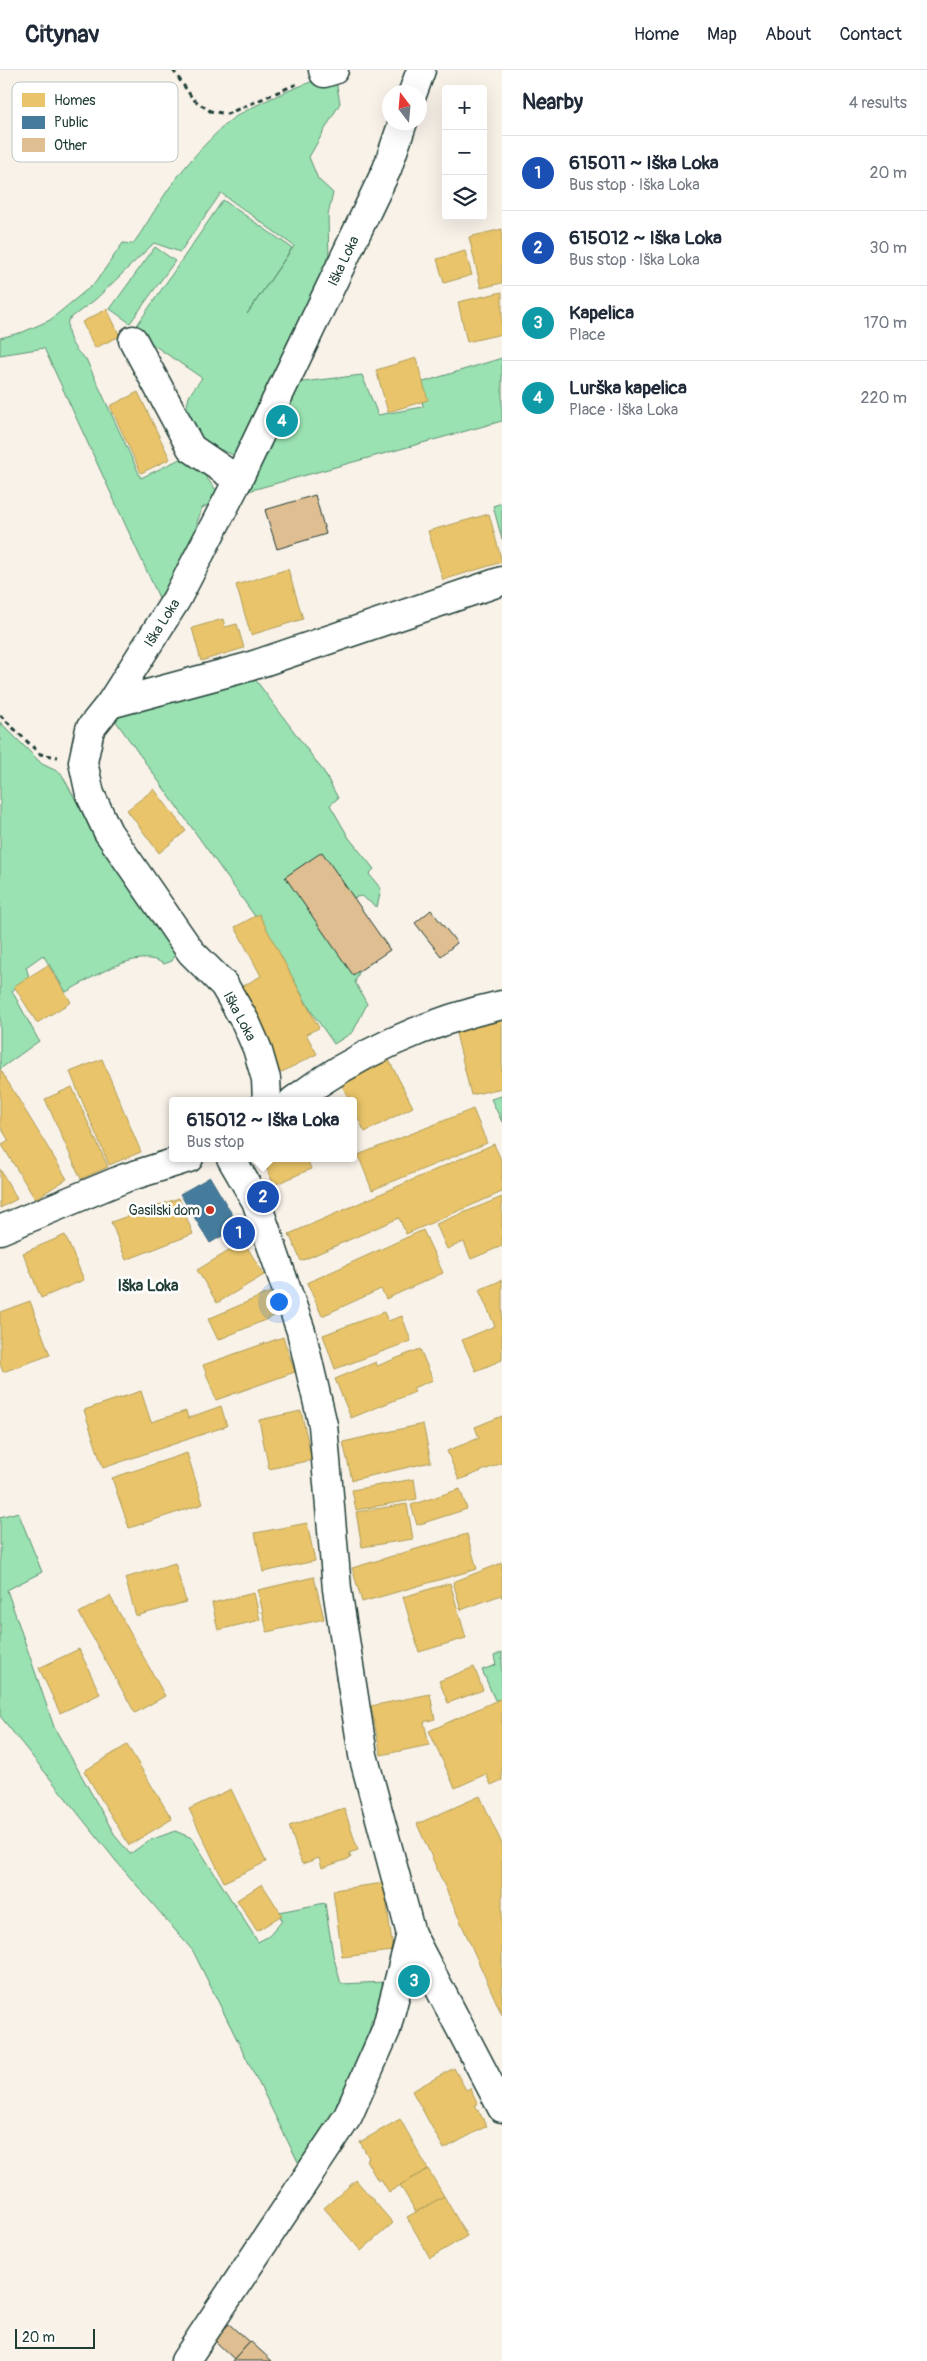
<!DOCTYPE html>
<meta charset="utf-8">
<style>
body{margin:0;font-family:Pangolin,sans-serif;background:#f2f2f3;color:#1f2937}
.controls{position:absolute;right:15px;top:15px;display:grid;overflow:hidden;border-radius:5px;box-shadow:0 5px 20px #0002}
.controls button{width:45px;height:45px;display:grid;place-items:center;padding:0;border:0;border-bottom:1px solid #e0e1e3;background:#fff;color:#1f2937;font:25px sans-serif}
.compass{position:absolute;left:382px;top:15px;width:45px;height:45px;border-radius:50%;background:#fff;box-shadow:0 5px 20px #0002;rotate:344deg}
.scale{position:absolute;left:15px;bottom:12px;width:80px;box-sizing:border-box;padding-left:5px;border:2px solid #1f3d34;border-top:0;font-size:14px;line-height:18px;white-space:nowrap;color:#1f3d34;-webkit-text-stroke:4px #fff;paint-order:stroke}
.you{position:absolute;left:278px;top:1231px;width:18px;height:18px;margin:-12px;border:4px solid #fff;border-radius:50%;background:#1a73e8;box-shadow:0 0 0 8px #1a73e833}
.badge{display:grid;place-items:center;width:32px;height:32px;border-radius:50%;background:#0b8043;color:#fff;font-size:16px;font-weight:700}
.pin{position:absolute;translate:-50% -50%;border:2px solid #fff;box-shadow:0 1px 5px #0006}
.popup{position:absolute;left:169px;top:1027px;width:188px;height:65px;box-sizing:border-box;display:grid;place-content:center;border-radius:5px;background:#fff;filter:drop-shadow(0 1px 4px #0005);font-size:16px;white-space:nowrap;color:#747a83}
.popup b{font-size:19px;color:#1f2937}
.popup::after{content:'';position:absolute;left:50%;top:100%;margin-left:-10px;border:10px solid transparent;border-top-color:#fff}
.list{margin:0;padding:0;list-style:none}
h2{display:flex;justify-content:space-between;align-items:center;height:65px;margin:0;padding:0 20px;font-size:21px}
h2 small{font-size:16px;font-weight:400;color:#747a83}
.list li{display:grid;grid-template-columns:32px 1fr auto;gap:15px;align-items:center;box-sizing:border-box;height:75px;padding:0 20px;border-top:1px solid #e0e1e3}
.list b{display:block;font-size:19px;white-space:nowrap}
.list p{margin:0;font-size:16px;white-space:nowrap;color:#747a83}
.list em{font-size:16px;font-style:normal;color:#747a83}
.icon{flex:none;width:28px;height:28px;fill:none;stroke:currentColor;stroke-width:2;stroke-linecap:round;stroke-linejoin:round}
.map{position:relative;flex:none;width:502px;height:2291px;overflow:hidden}
header{display:flex;align-items:center;gap:30px;box-sizing:border-box;height:70px;padding:0 25px;background:#fff;border-bottom:1px solid #e0e1e3}
header strong{font-size:24px}
nav{display:flex;gap:28px;margin-inline-start:auto;font-size:18px}
main{display:flex}
aside{flex:1;background:#fff}
.map>svg:first-child{display:block}
.green{fill:#9ae2b1;stroke:#5c9072}
.homes{fill:#e9c46a;stroke:#ac9c5a}
.public{fill:#457b9d;stroke:#3a687e}
.building{fill:#dfbe91;stroke:#1f3d34}
.lines{fill:none;stroke-linecap:round;stroke-linejoin:round}
.minor-casing{stroke:#1f3d34;stroke-width:31}
.path{stroke:#1f3d34;stroke-width:3;stroke-dasharray:5 4;stroke-linecap:butt}
.minor{stroke:#fff;stroke-width:28}
.poi-dot{fill:#c8321e;stroke:#fff;stroke-width:2}
.labels{text-anchor:middle;stroke-width:5;stroke-linejoin:round;paint-order:stroke}
.street-label{font-size:14px;fill:#1f3d34;stroke:#fff}
.poi-label{font-size:14px;fill:#1f3d34;stroke:#fff;text-anchor:end}
.quarter-label{font-size:16px;font-weight:bold;fill:#1f3d34;stroke:#fff}
.key{fill:#fff;stroke:#bcc5c2;stroke-width:1}
.key-label{font-size:14px;fill:#1f3d34}
</style>
<header>
<strong>Citynav</strong>
<nav><a>Home</a><a>Map</a><a>About</a><a>Contact</a></nav>
</header>
<main>
<div class="map">
<svg width="502" height="2291" viewBox="0 0 502 2291">
<rect width="100%" height="100%" fill="#f9f2e9"/>
<filter id="ink" filterUnits="userSpaceOnUse"><feTurbulence type="fractalNoise" baseFrequency=".02" numOctaves="2"/><feDisplacementMap in="SourceGraphic" scale="10" xChannelSelector="R" yChannelSelector="G"/><feConvolveMatrix kernelMatrix="1 2 1 2 8 2 1 2 1" color-interpolation-filters="sRGB"/></filter>
<g filter="url(#ink)">
<!-- green -->
<g class="green">
<path d="M325,7L336,11L340,33L309,87L318,109L333,123L328,145L329,192L236,386C210,376 178,362 189,327C191,321 198,314 202,308L133,261L223,130L292,178L247,244L294,176L221,123L180,182L154,173L96,229L68,250C66,265 73,280 86,289L141,408L180,389L200,400L217,421L210,434L202,438L197,453L196,470L161,532L44,278L0,285V268L23,262L50,250L95,213L123,173L133,174C144,159 152,144 162,129C179,102 204,74 227,53C244,38 303,14 325,7Z"/>
<polygon points="155,177 175,191 130,253 110,239"/>
<polygon points="502,288 502,351 241,423 294,313 362,305 378,345 423,337 420,313"/>
<polygon points="502,433 502,469 493,436"/>
<polygon points="252,605 324,702 338,728 330,735 349,768 374,799 369,804 381,819 377,837 361,826 345,830 339,838 371,893 360,900 355,912 367,934 353,962 334,974 311,941 269,866 115,650 116,640"/>
<path d="M0,652L42,694L61,703L98,771L176,881L172,891L164,894C137,876 91,909 66,922L43,885L26,897L29,907L12,921L39,971L0,999Z"/>
<polygon points="502,1026 502,1052 491,1029"/>
<polygon points="18,1442 42,1502 7,1520 54,1657 116,1767 130,1784 148,1771 175,1761 192,1768 258,1872 269,1866 282,1851 279,1842 325,1833 333,1885 341,1914 384,1912 383,1930 371,1952 366,1980 304,2104 193,1881 116,1791 0,1646 0,1447"/>
<polygon points="502,1582 502,1630 495,1630 482,1600 496,1595 494,1586"/>
</g>
<!-- homes -->
<g class="homes">
<polygon points="502,159 502,213 481,218 469,167"/>
<polygon points="465,181 472,205 444,213 437,189"/>
<polygon points="502,222 502,264 467,272 458,232"/>
<polygon points="107,239 120,266 95,278 82,252"/>
<polygon points="416,288 428,330 388,342 376,300"/>
<polygon points="138,322 170,389 141,403 110,336"/>
<polygon points="489,444 502,492 443,510 428,461"/>
<polygon points="288,499 303,549 251,565 236,515"/>
<polygon points="223,549 225,557 237,554 244,578 201,591 192,558"/>
<polygon points="154,719 186,761 159,783 127,740"/>
<polygon points="259,844 319,958 306,964 317,984 278,1004 234,921 261,906 235,857"/>
<polygon points="48,895 71,932 37,953 14,916"/>
<polygon points="502,943 502,1018 471,1025 454,955"/>
<polygon points="388,988 413,1037 365,1062 355,1043 353,1044 353,1031 342,1031 348,1027 340,1012"/>
<polygon points="102,989 141,1082 109,1095 70,1002"/>
<polygon points="0,999 67,1109 35,1129 2,1075 9,1071 0,1056"/>
<polygon points="72,1017 108,1097 81,1109 45,1029"/>
<polygon points="473,1039 487,1073 372,1120 358,1085"/>
<polygon points="494,1074 502,1092 502,1122 406,1164 399,1148 301,1191 289,1164"/>
<polygon points="262,1088 307,1088 311,1099 274,1115"/>
<polygon points="0,1099 17,1129 0,1138"/>
<polygon points="502,1127 502,1176 471,1189 464,1172 447,1179 436,1154"/>
<polygon points="179,1128 193,1164 126,1190 111,1152"/>
<polygon points="423,1160 443,1203 386,1229 381,1219 322,1246 307,1213"/>
<polygon points="65,1165 84,1210 41,1228 23,1183"/>
<polygon points="244,1172 264,1205 217,1233 197,1200"/>
<polygon points="502,1210 502,1290 476,1301 462,1270 495,1256 479,1220"/>
<polygon points="270,1222 279,1244 218,1270 208,1249"/>
<polygon points="30,1231 50,1285 3,1302 0,1294 0,1242"/>
<polygon points="384,1242 388,1251 402,1246 411,1271 335,1299 323,1265"/>
<polygon points="283,1267 295,1302 216,1330 203,1295"/>
<polygon points="420,1279 433,1310 413,1318 415,1322 351,1348 335,1309 376,1292 377,1296"/>
<polygon points="141,1321 151,1352 186,1341 188,1348 221,1336 227,1356 103,1398 84,1340"/>
<polygon points="301,1341 312,1390 269,1399 259,1350"/>
<polygon points="502,1346 502,1393 459,1410 447,1381 479,1368 475,1357"/>
<polygon points="423,1354 431,1392 352,1410 343,1372"/>
<polygon points="187,1383 203,1434 129,1458 112,1408"/>
<polygon points="414,1409 417,1429 356,1440 352,1420"/>
<polygon points="460,1419 467,1439 417,1455 411,1435"/>
<polygon points="407,1434 413,1469 362,1477 356,1442"/>
<polygon points="307,1453 315,1491 263,1502 255,1463"/>
<polygon points="467,1464 477,1499 362,1532 352,1498"/>
<polygon points="175,1493 186,1532 136,1546 125,1508"/>
<polygon points="502,1493 502,1528 501,1525 461,1540 453,1512"/>
<polygon points="314,1507 324,1549 267,1562 258,1520"/>
<polygon points="450,1513 466,1568 419,1582 403,1527"/>
<polygon points="254,1523 260,1550 218,1560 212,1533"/>
<polygon points="110,1526 165,1626 135,1643 79,1543"/>
<polygon points="79,1579 100,1624 60,1643 39,1598"/>
<polygon points="474,1597 483,1620 448,1633 439,1611"/>
<polygon points="430,1624 435,1649 424,1652 429,1675 381,1685 371,1636"/>
<polygon points="502,1628 502,1710 491,1715 486,1704 455,1718 429,1661"/>
<polygon points="127,1675 172,1749 129,1775 84,1701"/>
<polygon points="231,1719 266,1792 224,1812 189,1739"/>
<polygon points="480,1726 502,1774 502,1945 417,1754"/>
<polygon points="344,1738 358,1780 349,1783 351,1788 322,1798 319,1788 302,1794 289,1756"/>
<polygon points="384,1813 393,1881 342,1887 333,1820"/>
<polygon points="262,1814 282,1845 257,1861 237,1830"/>
<polygon points="417,1905 419,1914 410,1916 408,1907"/>
<polygon points="454,1998 466,2020 470,2018 478,2034 475,2035 487,2056 444,2079 412,2021"/>
<polygon points="400,2049 428,2099 389,2122 381,2109 378,2111 366,2090 369,2088 360,2072"/>
<polygon points="428,2099 444,2126 416,2142 400,2115"/>
<polygon points="356,2110 393,2153 361,2181 324,2138"/>
<polygon points="444,2126 467,2166 430,2188 407,2147"/>
</g>
<!-- public -->
<polygon class="public" points="210,1107 239,1156 210,1173 180,1124"/>
<!-- building -->
<g class="building">
<polygon points="315,425 326,464 277,479 265,440"/>
<polygon points="322,782 390,880 353,905 285,807"/>
<polygon points="431,840 457,873 441,886 415,853"/>
<polygon points="229,2254 249,2272 234,2289 214,2270"/>
<polygon points="250,2271 272,2291 232,2291"/>
</g>
<g class="lines">
<!-- minor casing -->
<g class="minor-casing">
<g id="minor">
<polyline points="323,0 324,3 334,0"/>
<polyline points="413,22 421,0"/>
<polyline points="133,270 191,378 238,410"/>
<polyline points="110,634 248,597 502,511"/>
<path id="s1" d="M267,1031L266,1009L257,978L246,953L224,915L191,882L108,762L90,724L83,692L90,659L110,634L176,530L238,410L387,99L403,52"/>
<path d="M293,1031C354,985 428,951 502,935"/>
<polyline points="231,1088 256,1131 301,1261 323,1355 337,1519 363,1685 411,1864 502,2038"/>
<polyline points="0,1160 125,1108 189,1088"/>
<polyline points="185,2291 348,2046 386,1960 411,1864"/>
</g>
</g>
<!-- path -->
<g class="path">
<polyline points="173,0 193,29 210,41 227,44 299,13"/>
<polyline points="0,645 40,684 58,687"/>
</g>
<!-- minor -->
<use href="#minor" class="minor"/>
</g>
</g>
<!-- markers -->
<circle class="poi-dot" cx="210" cy="1140" r="5"/>
<g class="labels">
<!-- street labels -->
<g class="street-label">
<text dy="5" stroke="none"><textPath href="#s1" startOffset="960">Iška Loka</textPath></text>
<text dy="5" stroke="none"><textPath href="#s1" startOffset="555">Iška Loka</textPath></text>
<text transform="translate(240 946) rotate(62)" y="5">Iška Loka</text>
</g>
<!-- poi labels -->
<g class="poi-label">
<text x="200" y="1145">Gasilski dom</text>
</g>
<!-- quarter labels -->
<g class="quarter-label">
<text x="148" y="1221">Iška Loka</text>
</g>
</g>
<!-- legend -->
<rect x="12" y="12" width="166" height="80" rx="8" class="key"/>
<rect x="22" y="23" width="23" height="14" fill="#e9c46a"/>
<rect x="22" y="46" width="23" height="13" fill="#457b9d"/>
<rect x="22" y="68" width="23" height="14" fill="#dfbe91"/>
<g class="key-label">
<text x="54" y="35">Homes</text>
<text x="54" y="57">Public</text>
<text x="54" y="80">Other</text>
</g>
</svg>
<div class="controls">
<button>+</button>
<button>−</button>
<button><svg class="icon" aria-label="layers" viewBox="0 0 24 24"><path d="M12 4l9 5-9 5-9-5zM3 14l9 5 9-5"/></svg></button>
</div>
<svg class="compass" viewBox="-18 -18 36 36"><path d="M0-13l5 13h-10z" fill="#e53935"/><path d="M0 13l5-13h-10z" fill="#747a83"/></svg>
<div class="scale">20 m</div>
<div class="you"></div>
<div class="pin badge" style="left:239px;top:1163px;background:#1a4fb4">1</div>
<div class="pin badge" style="left:263px;top:1127px;background:#1a4fb4">2</div>
<div class="popup"><b>615012 ~ Iška Loka</b>Bus stop</div>
<div class="pin badge" style="left:414px;top:1911px;background:#0f9aa8">3</div>
<div class="pin badge" style="left:282px;top:351px;background:#0f9aa8">4</div>
</div>
<aside>
<h2>Nearby<small>4 results</small></h2>
<ul class="list">
<li><span class="badge" style="background:#1a4fb4">1</span><div><b>615011 ~ Iška Loka</b><p>Bus stop · Iška Loka</p></div><em>20 m</em></li>
<li><span class="badge" style="background:#1a4fb4">2</span><div><b>615012 ~ Iška Loka</b><p>Bus stop · Iška Loka</p></div><em>30 m</em></li>
<li><span class="badge" style="background:#0f9aa8">3</span><div><b>Kapelica</b><p>Place</p></div><em>170 m</em></li>
<li><span class="badge" style="background:#0f9aa8">4</span><div><b>Lurška kapelica</b><p>Place · Iška Loka</p></div><em>220 m</em></li>
</ul>
</aside>
</main>
